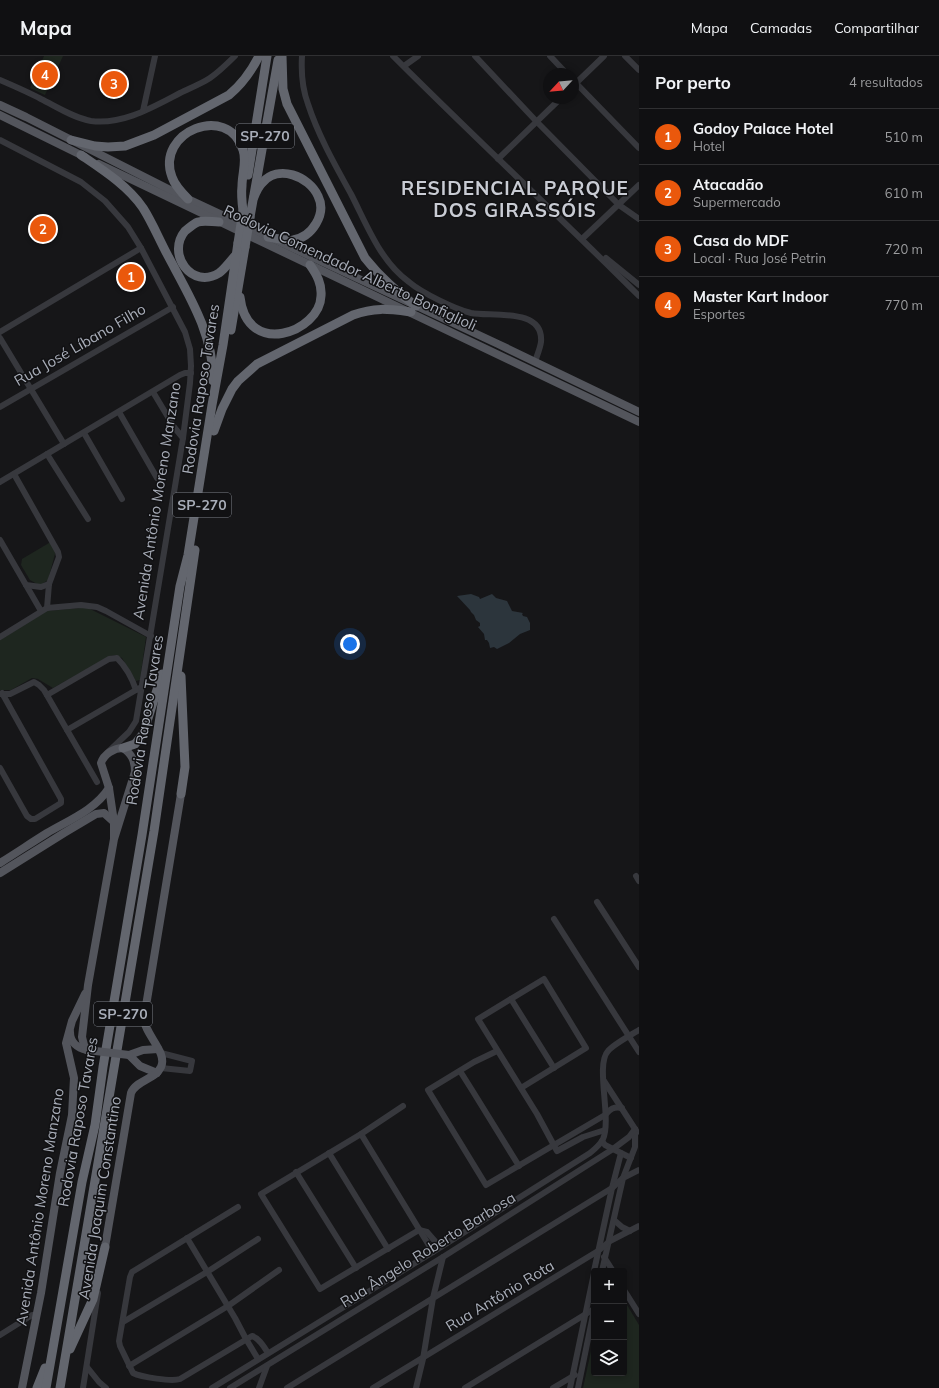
<!DOCTYPE html>
<html lang="pt">
<meta charset="utf-8">
<style>
body{margin:0;font-family:Mulish,sans-serif;background:#1e1e20;color:#f1f3f6}
.controls{position:absolute;right:12px;bottom:12px;display:grid;overflow:hidden;border-radius:4px;box-shadow:0 2px 6px #0003}
.controls button{width:36px;height:36px;display:grid;place-items:center;padding:0;border:0;border-bottom:1px solid #303032;background:#101012;color:#f1f3f6;font:20px sans-serif}
.compass{position:absolute;left:543px;top:12px;width:36px;height:36px;border-radius:50%;background:#101012;box-shadow:0 2px 6px #0003;rotate:244deg}
.you{position:absolute;left:350px;top:588px;width:14px;height:14px;margin:-10px;border:3px solid #fff;border-radius:50%;background:#1a73e8;box-shadow:0 0 0 6px #1a73e833}
.badge{display:grid;place-items:center;width:26px;height:26px;border-radius:50%;background:#ea580c;color:#fff;font-size:13px;font-weight:700}
.pin{position:absolute;translate:-50% -50%;border:2px solid #fff;box-shadow:0 1px 4px #0006}
.list{margin:0;padding:0;list-style:none}
h2{display:flex;justify-content:space-between;align-items:center;height:52px;margin:0;padding:0 16px;font-size:17px}
h2 small{font-size:13px;font-weight:400;color:#9c9d9f}
.list li{display:grid;grid-template-columns:26px 1fr auto;gap:12px;align-items:center;box-sizing:border-box;height:56px;padding:0 16px;border-top:1px solid #303032}
.list b{display:block;font-size:15px;white-space:nowrap}
.list p{margin:0;font-size:13px;white-space:nowrap;color:#9c9d9f}
.list em{font-size:13px;font-style:normal;color:#9c9d9f}
.icon{flex:none;width:22px;height:22px;fill:none;stroke:currentColor;stroke-width:2;stroke-linecap:round;stroke-linejoin:round}
.map{position:relative;flex:none;width:639px;height:1332px;overflow:hidden}
header{display:flex;align-items:center;gap:24px;box-sizing:border-box;height:56px;padding:0 20px;background:#101012;border-bottom:1px solid #303032}
header strong{font-size:19px}
nav{display:flex;gap:22px;margin-inline-start:auto;font-size:14px}
main{display:flex}
aside{flex:1;background:#101012}
.map>svg:first-child{display:block}
.green{fill:#1e261f}
.water{fill:#2c353c}
.lines{fill:none;stroke-linecap:round;stroke-linejoin:round}
.minor{stroke:#37383d;stroke-width:6}
.major{stroke:#53555c;stroke-width:8}
.highway{stroke:#63666e;stroke-width:9}
.major-bridge{stroke:#53555c;stroke-width:8}
.highway-bridge{stroke:#63666e;stroke-width:9}
.labels{text-anchor:middle;stroke-width:3;stroke-linejoin:round;paint-order:stroke}
.shield{fill:#111113;stroke:#7b7e86;stroke-width:1}
.shield-label{font-size:14px;font-weight:bold;fill:#a8adb8}
.street-label{font-size:15px;fill:#a8adb8;stroke:#111113}
.district-label{font-size:19px;font-weight:bold;letter-spacing:1px;fill:#c9ccd4;stroke:#111113}
</style>
<header>
<strong>Mapa</strong>
<nav><a>Mapa</a><a>Camadas</a><a>Compartilhar</a></nav>
</header>
<main>
<div class="map">
<svg width="639" height="1332" viewBox="0 0 639 1332">
<rect width="100%" height="100%" fill="#161618"/>
<!-- green -->
<g class="green">
<polygon points="44,0 63,0 45,39 30,32"/>
<polygon points="49,487 52,487 55,495 55,498 48,524 42,528 37,528 30,524 21,509 22,503"/>
<polygon points="81,552 88,552 146,581 140,624 136,625 122,602 115,599 110,600 53,632 38,623 32,622 11,634 0,634 0,584 47,555"/>
<polygon points="624,1244 639,1269 639,1332 583,1332 594,1281 594,1317 624,1317"/>
</g>
<!-- water -->
<polygon class="water" points="471,538 479,541 480,543 492,538 496,542 507,545 512,555 523,557 522,558 523,560 527,561 530,567 530,574 520,578 509,587 497,593 494,591 490,592 489,587 487,584 485,584 484,578 478,571 480,570 480,567 476,564 474,559 471,556 470,554 457,540"/>
<g class="lines">
<!-- minor -->
<g class="minor">
<path d="M302,0C301,17 302,32 308,48C318,79 335,109 351,138C367,169 380,205 409,226C422,237 455,253 471,257C491,261 544,251 541,286C540,293 537,299 535,306"/>
<path d="M393,0C474,81 558,159 639,240"/>
<polyline points="475,0 537,66 619,149 639,163"/>
<polyline points="550,0 567,18"/>
<polyline points="625,0 639,14"/>
<polyline points="404,10 418,0"/>
<path d="M0,24C14,30 28,36 41,43C57,51 74,62 91,65C123,69 153,51 180,37C190,32 201,28 210,22C219,16 227,8 235,0"/>
<polyline points="573,24 639,92"/>
<polyline points="574,29 604,0"/>
<polyline points="143,55 155,0"/>
<polyline points="0,84 81,126 105,145 128,171 141,192 185,276 190,293 191,310 190,327 183,382 136,665 129,676 108,696"/>
<polyline points="498,103 561,42"/>
<polyline points="582,183 639,129"/>
<polyline points="606,202 639,229"/>
<polyline points="0,276 141,192"/>
<polyline points="0,282 64,388"/>
<polyline points="153,336 174,371 183,382"/>
<polyline points="0,351 173,251"/>
<polyline points="119,356 157,422"/>
<polyline points="84,377 122,443"/>
<polyline points="47,398 88,463"/>
<polyline points="14,418 58,496 59,501 49,528 47,552"/>
<polyline points="0,426 180,319 185,317 191,317"/>
<polyline points="0,484 41,555"/>
<polyline points="26,529 41,531 49,528"/>
<polyline points="0,581 47,552 81,549 97,551 106,555 151,580"/>
<polyline points="0,638 10,638 34,626 39,629 44,634 97,726"/>
<path d="M47,639L109,603L117,602C125,610 132,622 136,634L142,631"/>
<polyline points="67,674 136,634"/>
<polyline points="0,712 27,760 31,763 35,763 61,747 61,743 2,637"/>
<polyline points="636,820 639,825"/>
<polyline points="597,846 639,911"/>
<polyline points="554,863 639,996"/>
<polyline points="511,943 554,1012"/>
<path d="M497,995L474,1006L428,1034L486,1129L605,1059C610,1053 614,1050 622,1052"/>
<polyline points="161,1012 190,1015 192,1005 161,997"/>
<polyline points="460,1015 472,1034 519,1110"/>
<polyline points="604,1025 637,1076"/>
<polyline points="521,1032 586,992 544,923 478,963 537,1058 557,1095 583,1081 605,1074"/>
<polyline points="403,1050 361,1078 261,1138 320,1233 419,1174 427,1176 440,1191"/>
<polyline points="361,1078 433,1196"/>
<polyline points="602,1085 605,1089 631,1102"/>
<polyline points="329,1097 388,1193"/>
<polyline points="296,1116 356,1212"/>
<path d="M238,1151L132,1216L130,1221L119,1285L120,1290L133,1317C141,1321 172,1326 180,1323L252,1280C259,1282 264,1291 268,1297"/>
<polyline points="614,1164 622,1171 630,1175"/>
<polyline points="187,1182 235,1262 246,1283 258,1303"/>
<polyline points="604,1201 613,1215"/>
<polyline points="594,1215 612,1132 621,1097"/>
<polyline points="602,1215 623,1122 635,1091 635,1073"/>
<polyline points="624,1234 639,1258"/>
<polyline points="123,1266 207,1216 258,1183"/>
<polyline points="0,1279 32,1259 36,1259"/>
<polyline points="129,1310 228,1250 279,1214"/>
<polyline points="87,1311 99,1326 106,1332"/>
<polyline points="83,1332 98,1237"/>
<path d="M212,1332L433,1196L590,1097C595,1093 600,1089 603,1083C612,1063 595,1009 608,995C614,988 631,979 639,974"/>
<polyline points="230,1332 443,1201 613,1093 629,1081 635,1073"/>
<polyline points="259,1332 267,1310"/>
<polyline points="287,1332 612,1132 623,1122 639,1114"/>
<polyline points="373,1332 598,1195 610,1185 639,1170"/>
<polyline points="416,1332 423,1303 433,1242 443,1201"/>
<polyline points="465,1332 594,1253"/>
<polyline points="553,1332 575,1319"/>
<polyline points="570,1332 594,1217"/>
<polyline points="578,1332 594,1254"/>
</g>
<!-- major -->
<g class="major">
<polyline points="0,49 26,61 188,143 498,288 639,356"/>
<polyline points="0,59 85,101"/>
<polyline points="99,108 639,366"/>
<path d="M0,807C16,797 31,787 47,777C69,764 95,754 109,732"/>
<polyline points="0,817 64,777 96,758 104,757 114,766"/>
<path d="M70,976C70,986 77,992 87,994"/>
<path d="M87,994L84,989L82,981L88,929L114,783L135,716C135,705 132,698 123,692C114,692 104,698 101,707L109,732L114,766V783"/>
<polyline points="157,1017 140,1010 129,999 143,994 158,993"/>
<path d="M105,1191L131,1037C136,1024 155,1024 161,1011C168,996 144,978 144,962L181,738"/>
<polyline points="22,1332 41,1237 60,1117 72,1059 74,1022 66,987 72,965 85,938"/>
</g>
<!-- highway -->
<g class="highway">
<path d="M282,0L283,33L287,48L365,202C382,223 395,234 416,250"/>
<path d="M71,84L95,90L108,91L125,90L154,79L229,39C241,29 252,14 259,0"/>
<path d="M81,99C103,114 128,130 143,152C152,166 159,183 167,198C188,238 214,278 213,325"/>
<polyline points="248,119 267,0"/>
<path d="M254,141C256,136 258,131 262,127C278,108 309,120 318,140C327,158 312,181 293,184C285,185 276,182 268,181"/>
<path d="M188,143C182,137 175,130 172,121C155,76 228,46 243,94C247,105 242,118 242,130C241,138 242,147 243,155"/>
<polyline points="250,161 278,4"/>
<path d="M219,166C212,166 205,164 198,166C193,168 189,172 185,175C166,198 192,234 219,217C225,213 230,205 236,199"/>
<path d="M240,241C247,303 320,276 321,240C322,228 317,219 310,209"/>
<polyline points="231,274 245,191"/>
<path d="M214,375L222,353L232,333L238,325L257,308L353,259C375,251 388,253 411,256"/>
<polyline points="123,692 135,688 143,678 162,618"/>
<polyline points="181,738 185,711 181,620"/>
<polyline points="70,1293 93,1243 105,1191"/>
<polyline points="37,1332 45,1312"/>
<polyline points="46,1332 82,1126 95,1069 103,1011 142,779 180,530 188,499 212,349 223,289 238,187"/>
<polyline points="60,1332 154,775 195,494"/>
</g>
<!-- major-bridge -->
<polyline class="major-bridge" points="87,994 129,999"/>
<!-- highway-bridge -->
<g class="highway-bridge">
<polyline points="238,187 243,155"/>
<polyline points="245,191 250,161"/>
</g>
</g>
<g class="labels">
<!-- shield labels -->
<g class="shield">
<rect x="236" y="68" width="58" height="24" rx="3"/>
<rect x="173" y="437" width="58" height="24" rx="3"/>
<rect x="94" y="946" width="58" height="24" rx="3"/>
</g>
<g class="shield-label">
<text x="265" y="85">SP-270</text>
<text x="202" y="454">SP-270</text>
<text x="123" y="963">SP-270</text>
</g>
<!-- street labels -->
<g class="street-label">
<text transform="translate(350 212) rotate(25)" y="5">Rodovia Comendador Alberto Bonfiglioli</text>
<text transform="translate(80 289) rotate(-30)" y="5">Rua José Líbano Filho</text>
<text transform="translate(201 333) rotate(-81)" y="5">Rodovia Raposo Tavares</text>
<text transform="translate(157 445) rotate(-81)" y="5">Avenida Antônio Moreno Manzano</text>
<text transform="translate(145 664) rotate(-81)" y="5">Rodovia Raposo Tavares</text>
<text transform="translate(78 1066) rotate(-80)" y="5">Rodovia Raposo Tavares</text>
<text transform="translate(100 1142) rotate(-81)" y="5">Avenida Joaquim Constantino</text>
<text transform="translate(40 1151) rotate(-81)" y="5">Avenida Antônio Moreno Manzano</text>
<text transform="translate(428 1194) rotate(-32)" y="5">Rua Ângelo Roberto Barbosa</text>
<text transform="translate(500 1240) rotate(-31)" y="5">Rua Antônio Rota</text>
</g>
<!-- district labels -->
<g class="district-label">
<text x="515" y="139">RESIDENCIAL PARQUE<tspan x="515" dy="22">DOS GIRASSÓIS</tspan></text>
</g>
</g>
</svg>
<div class="controls">
<button>+</button>
<button>−</button>
<button><svg class="icon" aria-label="layers" viewBox="0 0 24 24"><path d="M12 4l9 5-9 5-9-5zM3 14l9 5 9-5"/></svg></button>
</div>
<svg class="compass" viewBox="-18 -18 36 36"><path d="M0-13l5 13h-10z" fill="#e53935"/><path d="M0 13l5-13h-10z" fill="#9c9d9f"/></svg>
<div class="you"></div>
<div class="pin badge" style="left:131px;top:221px">1</div>
<div class="pin badge" style="left:43px;top:173px">2</div>
<div class="pin badge" style="left:114px;top:28px">3</div>
<div class="pin badge" style="left:45px;top:19px">4</div>
</div>
<aside>
<h2>Por perto<small>4 resultados</small></h2>
<ul class="list">
<li><span class="badge">1</span><div><b>Godoy Palace Hotel</b><p>Hotel</p></div><em>510 m</em></li>
<li><span class="badge">2</span><div><b>Atacadão</b><p>Supermercado</p></div><em>610 m</em></li>
<li><span class="badge">3</span><div><b>Casa do MDF</b><p>Local · Rua José Petrin</p></div><em>720 m</em></li>
<li><span class="badge">4</span><div><b>Master Kart Indoor</b><p>Esportes</p></div><em>770 m</em></li>
</ul>
</aside>
</main>
